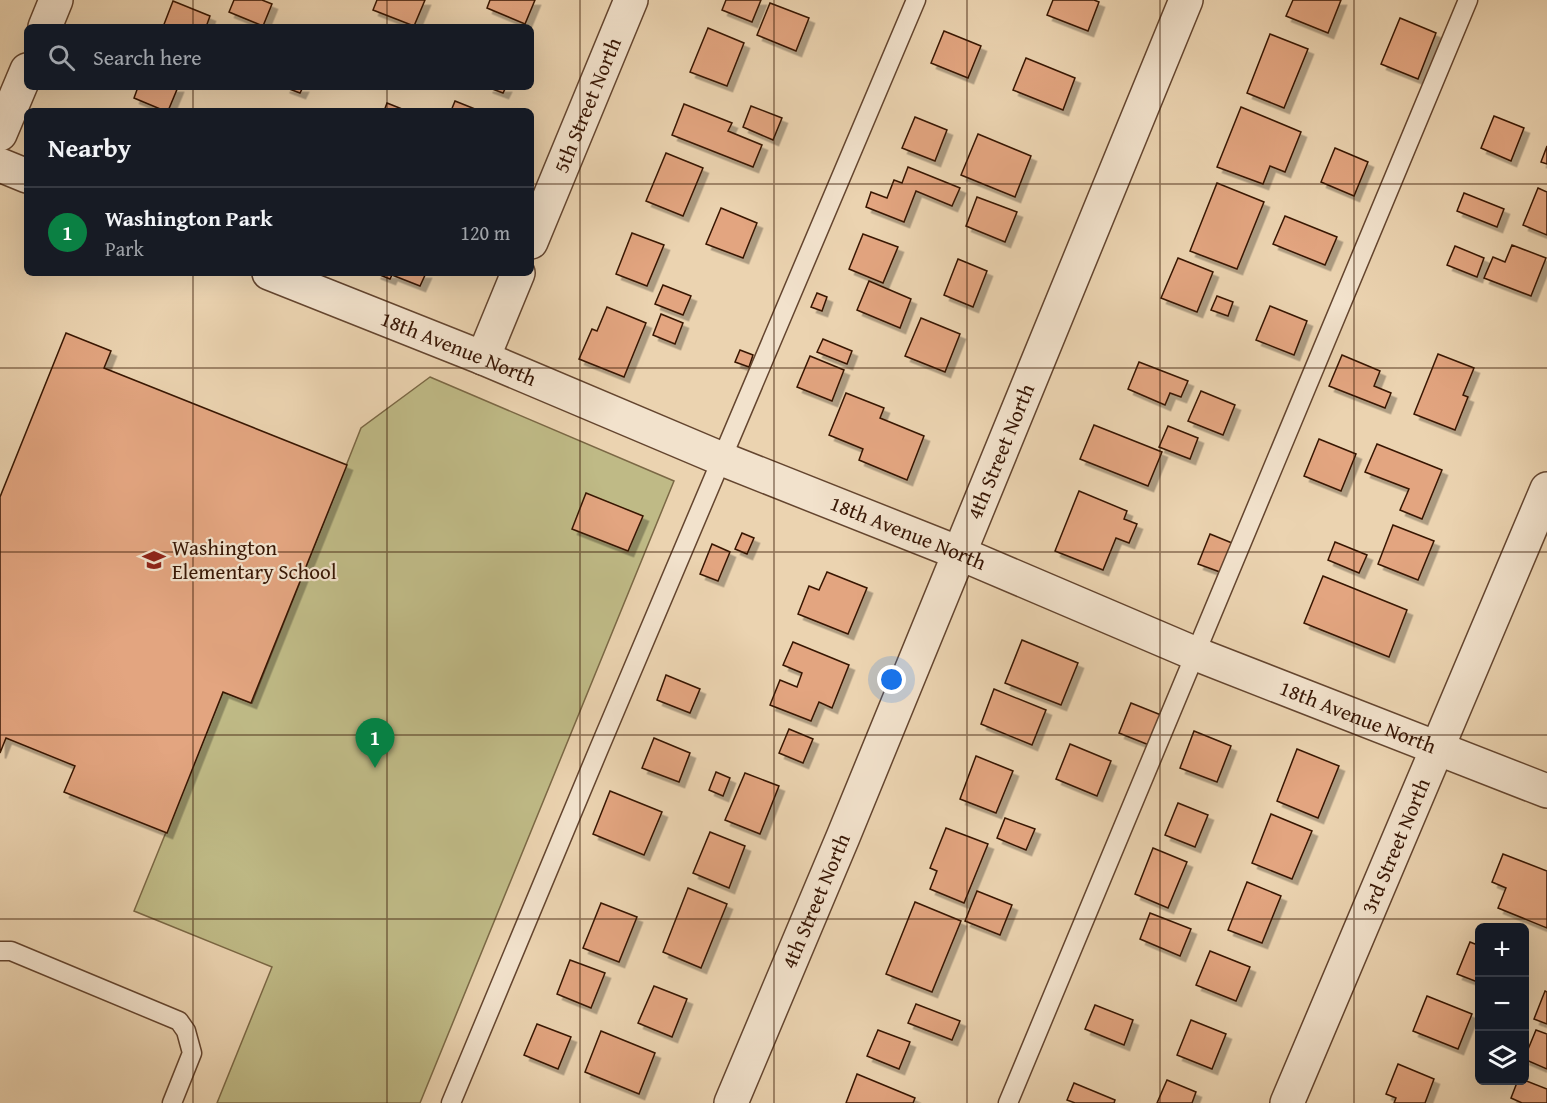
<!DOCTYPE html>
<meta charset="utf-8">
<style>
body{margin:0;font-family:"Gentium Book Plus",serif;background:#242831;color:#f1f3f6}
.controls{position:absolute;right:18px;bottom:18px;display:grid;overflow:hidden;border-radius:9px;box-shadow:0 6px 24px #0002}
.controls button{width:54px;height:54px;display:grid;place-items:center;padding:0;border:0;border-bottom:2px solid #363941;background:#171b24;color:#f1f3f6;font:30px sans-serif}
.you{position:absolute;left:892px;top:680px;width:21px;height:21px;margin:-15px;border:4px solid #fff;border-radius:50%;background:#1a73e8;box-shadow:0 0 0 9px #1a73e833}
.badge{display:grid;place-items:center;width:39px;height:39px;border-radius:50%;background:#0b8043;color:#fff;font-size:20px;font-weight:700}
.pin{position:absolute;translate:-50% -50px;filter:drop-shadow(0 2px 3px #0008)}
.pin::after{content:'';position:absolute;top:32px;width:21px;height:18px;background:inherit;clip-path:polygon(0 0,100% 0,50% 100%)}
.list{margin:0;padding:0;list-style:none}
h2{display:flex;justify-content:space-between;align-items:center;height:78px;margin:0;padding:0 24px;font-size:26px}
h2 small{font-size:20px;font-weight:400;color:#9ea1a6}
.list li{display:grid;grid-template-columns:39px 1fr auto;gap:18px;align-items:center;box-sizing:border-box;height:90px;padding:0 24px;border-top:2px solid #363941}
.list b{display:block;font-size:22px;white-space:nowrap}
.list p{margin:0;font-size:20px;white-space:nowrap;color:#9ea1a6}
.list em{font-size:20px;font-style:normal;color:#9ea1a6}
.icon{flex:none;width:33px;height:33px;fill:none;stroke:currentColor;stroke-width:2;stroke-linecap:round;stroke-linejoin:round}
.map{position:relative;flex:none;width:1547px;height:1103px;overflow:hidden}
.search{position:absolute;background:#171b24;box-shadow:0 6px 24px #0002;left:24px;top:24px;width:510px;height:66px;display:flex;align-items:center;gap:15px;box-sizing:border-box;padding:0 21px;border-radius:9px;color:#9ea1a6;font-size:22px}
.panel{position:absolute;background:#171b24;box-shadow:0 6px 24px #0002;left:24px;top:108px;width:510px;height:168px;border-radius:9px}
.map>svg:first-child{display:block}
.green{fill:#bfba86;stroke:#7b6845;stroke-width:1.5}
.building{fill:#e3a580;stroke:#371604;stroke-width:1.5;filter:url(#shadow)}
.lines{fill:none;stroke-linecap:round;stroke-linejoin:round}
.service-casing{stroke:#64452f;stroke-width:21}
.minor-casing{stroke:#64452f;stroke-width:36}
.tertiary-casing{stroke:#64452f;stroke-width:36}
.service{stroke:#f2e2cc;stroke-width:18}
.minor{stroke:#f2e2cc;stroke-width:33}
.tertiary{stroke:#f2e2cc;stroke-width:33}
.grid{fill:none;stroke:#371604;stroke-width:1.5;stroke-opacity:0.55}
.labels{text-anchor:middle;stroke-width:4.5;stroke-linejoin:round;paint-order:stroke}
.street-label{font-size:21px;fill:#371604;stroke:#f2e2cc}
.poi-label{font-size:21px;fill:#371604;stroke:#f2e2cc;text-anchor:start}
</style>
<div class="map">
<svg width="1547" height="1103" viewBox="0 0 1547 1103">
<defs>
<filter id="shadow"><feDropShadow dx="5.5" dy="5.5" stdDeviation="0" flood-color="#0004"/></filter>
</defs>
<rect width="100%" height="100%" fill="#ebd3b0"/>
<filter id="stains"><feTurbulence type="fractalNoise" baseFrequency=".00333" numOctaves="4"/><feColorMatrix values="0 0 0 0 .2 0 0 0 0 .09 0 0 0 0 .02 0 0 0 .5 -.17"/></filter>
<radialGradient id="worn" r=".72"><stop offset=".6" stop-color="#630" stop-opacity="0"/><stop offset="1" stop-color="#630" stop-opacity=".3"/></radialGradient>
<!-- green -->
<polygon class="green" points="430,377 674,481 420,1103 217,1103 272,967 134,911 223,692 252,703 361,428"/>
<!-- building -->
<g class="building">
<polygon points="234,0 262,0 272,4 263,26 229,12"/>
<polygon points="377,0 425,0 414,26 373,10"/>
<polygon points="490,0 535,0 525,24 487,8"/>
<polygon points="726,0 761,0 752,22 722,10"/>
<polygon points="1053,0 1094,0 1099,2 1088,31 1047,15"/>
<polygon points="1293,0 1341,0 1328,33 1286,16"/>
<polygon points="173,1 210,16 206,27 163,27"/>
<polygon points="770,3 809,18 796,51 757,35"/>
<polygon points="1400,18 1436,33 1418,79 1381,64"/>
<polygon points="708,28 744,43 727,86 690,72"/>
<polygon points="944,31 981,46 968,78 931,63"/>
<polygon points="1270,34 1308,49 1284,108 1247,93"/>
<polygon points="1026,58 1075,78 1063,110 1013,90"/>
<polygon points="138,87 178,87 168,111 165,111 134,98"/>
<polygon points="284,87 303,87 300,93"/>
<polygon points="487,87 506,87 503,93"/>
<polygon points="455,101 480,111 451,111"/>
<polygon points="387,103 407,111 384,111"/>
<polygon points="684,104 732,123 728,131 762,145 753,167 672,135"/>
<polygon points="751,106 782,118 773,140 743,127"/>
<polygon points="1241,107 1301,132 1285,172 1270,166 1263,184 1217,167"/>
<polygon points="1494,116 1524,128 1511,161 1481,148"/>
<polygon points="915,117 947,130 935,161 902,148"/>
<polygon points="978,134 1031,156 1015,197 961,175"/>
<polygon points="1547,146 1547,164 1541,162"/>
<polygon points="1335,148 1368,162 1354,196 1321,182"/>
<polygon points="666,153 703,168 683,216 646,201"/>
<polygon points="908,167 960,188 952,206 916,191 904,222 866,207 871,192 887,198 894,180 902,183"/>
<polygon points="1217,183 1264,202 1237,269 1190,251"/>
<polygon points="1538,188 1547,192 1547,235 1523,225"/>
<polygon points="1464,193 1504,209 1497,227 1457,211"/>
<polygon points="977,197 1017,212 1005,242 966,226"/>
<polygon points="721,208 757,223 743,258 706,244"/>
<polygon points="1285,216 1337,237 1325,265 1273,244"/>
<polygon points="632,233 664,245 647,286 616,274"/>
<polygon points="863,234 898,247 883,283 849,269"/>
<polygon points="1512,245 1546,258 1531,296 1484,278 1493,257 1505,262"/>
<polygon points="1455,246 1484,258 1477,277 1447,265"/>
<polygon points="1178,258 1213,272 1197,312 1161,298"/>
<polygon points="958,259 987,271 973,307 944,295"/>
<polygon points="375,273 426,273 420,286 392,275 390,279"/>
<polygon points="869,281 911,299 900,328 857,310"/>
<polygon points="663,285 691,296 683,315 655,304"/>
<polygon points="817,293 827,297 822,311 811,307"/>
<polygon points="1217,296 1233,302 1228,316 1211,310"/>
<polygon points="1270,306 1307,321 1294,355 1256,340"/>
<polygon points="607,307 646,323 624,377 579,359 592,329 597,331"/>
<polygon points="661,314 683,323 675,344 653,335"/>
<polygon points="921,318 960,334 945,372 905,356"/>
<polygon points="66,333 111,351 104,368 347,465 251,703 223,692 167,833 64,792 75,766 6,738 0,753 0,497"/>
<polygon points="823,339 852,351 847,364 817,352"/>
<polygon points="740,350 753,355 749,367 735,362"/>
<polygon points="1438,354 1474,368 1463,395 1468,397 1455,430 1414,414"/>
<polygon points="1342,355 1380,371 1374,386 1391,393 1385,408 1329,386"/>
<polygon points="810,356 844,370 832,401 797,387"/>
<polygon points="1139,362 1188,381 1181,397 1170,393 1165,405 1128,389"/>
<polygon points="1201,391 1235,405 1223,435 1188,421"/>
<polygon points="846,393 884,408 880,418 924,436 907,480 859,460 863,449 829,435"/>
<polygon points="1094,425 1162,452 1148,486 1080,459"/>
<polygon points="1168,426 1198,438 1190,459 1159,447"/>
<polygon points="1319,439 1356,454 1341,491 1304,476"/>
<polygon points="1377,444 1442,470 1422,519 1400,510 1409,489 1365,472"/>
<polygon points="1079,491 1127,511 1124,519 1137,524 1129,543 1116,538 1103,570 1055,551"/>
<polygon points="586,493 643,516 628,551 572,529"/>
<polygon points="1393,525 1434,541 1418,580 1378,564"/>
<polygon points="742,533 754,538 747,554 735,549"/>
<polygon points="1210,534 1232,543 1220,572 1198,564"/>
<polygon points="1335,542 1367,555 1359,573 1328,560"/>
<polygon points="712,544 730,552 718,581 700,574"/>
<polygon points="827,572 867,588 848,634 798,614 809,586 819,590"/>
<polygon points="1323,576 1407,610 1389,657 1304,623"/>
<polygon points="1022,640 1078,663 1061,705 1005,683"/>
<polygon points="793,642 849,665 832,708 819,702 811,721 770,705 780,680 797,687 802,673 783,665"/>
<polygon points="666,675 700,689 690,713 657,700"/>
<polygon points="994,689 1046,710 1032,745 981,724"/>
<polygon points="1131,703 1161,715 1149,745 1119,733"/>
<polygon points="789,729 813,739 803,763 779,753"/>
<polygon points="1194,731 1231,746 1217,782 1180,768"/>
<polygon points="654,738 690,753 679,782 642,768"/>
<polygon points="1070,744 1111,761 1097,796 1056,779"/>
<polygon points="1297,749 1339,766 1318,818 1277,801"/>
<polygon points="976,756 1013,771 996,813 960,799"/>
<polygon points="716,772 730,778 723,796 709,790"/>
<polygon points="745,773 779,786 760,834 725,820"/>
<polygon points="610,791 662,812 644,855 593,834"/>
<polygon points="1178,803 1208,815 1195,847 1165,835"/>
<polygon points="1271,814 1312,831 1292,879 1252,863"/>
<polygon points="1005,818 1035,829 1026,850 997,838"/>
<polygon points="946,828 988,844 964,903 930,889 937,871 930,868"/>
<polygon points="710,832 745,846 729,888 693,873"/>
<polygon points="1153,848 1187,862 1168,908 1135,894"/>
<polygon points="1503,854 1547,871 1547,928 1498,908 1506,888 1492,882"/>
<polygon points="1247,882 1281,896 1262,943 1228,930"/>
<polygon points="688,888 727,904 701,968 663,952"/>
<polygon points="977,891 1012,905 1000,935 965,921"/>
<polygon points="915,902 961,921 932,992 886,974"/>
<polygon points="601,903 637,917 619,962 583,948"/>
<polygon points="1150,913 1191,929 1180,956 1140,939"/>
<polygon points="1470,942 1480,946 1480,983 1457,974"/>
<polygon points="1210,951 1250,967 1236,1001 1196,985"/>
<polygon points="570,960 605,973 591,1008 557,994"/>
<polygon points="654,986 687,999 672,1037 638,1023"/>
<polygon points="1545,991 1547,992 1547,1024 1534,1019"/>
<polygon points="1427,996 1472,1014 1458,1049 1413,1031"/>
<polygon points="916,1004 960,1021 952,1040 908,1023"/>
<polygon points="1095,1005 1133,1020 1124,1045 1085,1029"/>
<polygon points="1191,1020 1226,1034 1212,1069 1177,1055"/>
<polygon points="537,1024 571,1037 558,1069 524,1055"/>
<polygon points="878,1030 910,1042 899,1069 867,1056"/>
<polygon points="1536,1030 1547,1034 1547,1069 1524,1059"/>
<polygon points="601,1031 655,1053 639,1094 585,1072"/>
<polygon points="1398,1064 1434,1079 1425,1103 1394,1103 1396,1098 1386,1094"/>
<polygon points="857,1074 915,1098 913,1103 846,1103"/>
<polygon points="1167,1080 1196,1092 1192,1103 1157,1103"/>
<polygon points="1518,1080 1524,1080 1547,1089 1547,1103 1522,1103 1511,1098"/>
<polygon points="1074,1083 1115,1100 1114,1103 1075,1103 1067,1100"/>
</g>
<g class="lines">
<!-- service casing -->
<g class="service-casing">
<g id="service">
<polyline points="0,951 11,951 179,1021 186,1031 192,1053 172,1103"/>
<polyline points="451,1103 598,751 916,0"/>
<polyline points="1008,1103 1468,0"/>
</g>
</g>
<!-- minor casing -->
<g class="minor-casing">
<g id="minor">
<polyline points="0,165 27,176"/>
<path id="s1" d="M531,242L631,0"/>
<path id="s2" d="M269,273L483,358L722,459L959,553L1196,654L1547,791"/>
<polyline points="483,358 518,273"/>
<path id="s3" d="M731,1103L843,837L1186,0"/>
<path id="s4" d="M1287,1103L1547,489"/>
</g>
</g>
<!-- tertiary casing -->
<g class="tertiary-casing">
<g id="tertiary">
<polyline points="45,27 56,0"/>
<polyline points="0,134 27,70"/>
</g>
</g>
<!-- service -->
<use href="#service" class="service"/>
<!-- minor -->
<use href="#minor" class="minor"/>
<!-- tertiary -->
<use href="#tertiary" class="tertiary"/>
</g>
<!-- grid -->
<path class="grid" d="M193,0V27M387,0V27M580,0V1103M774,0V1103M967,0V1103M1160,0V1103M1354,0V1103M193,87V111M387,87V111M0,184H27M531,184H1547M193,273V1103M387,273V1103M0,368H1547M0,552H1547M0,735H1547M0,919H1547"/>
<!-- icons -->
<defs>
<g id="school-bare" transform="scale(1.8)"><path d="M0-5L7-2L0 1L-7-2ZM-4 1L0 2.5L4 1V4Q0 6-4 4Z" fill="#8f2418" stroke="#f2e2cc" stroke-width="2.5" paint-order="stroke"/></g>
</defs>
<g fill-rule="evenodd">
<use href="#school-bare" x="154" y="560"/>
</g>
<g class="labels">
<!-- street labels -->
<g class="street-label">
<text dy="7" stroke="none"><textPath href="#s1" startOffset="148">5th Street North</textPath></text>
<text dy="7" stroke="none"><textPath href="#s2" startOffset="204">18th Avenue North</textPath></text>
<text dy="7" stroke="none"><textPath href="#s3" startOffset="705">4th Street North</textPath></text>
<text dy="7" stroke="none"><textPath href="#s2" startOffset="690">18th Avenue North</textPath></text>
<text dy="7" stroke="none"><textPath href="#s2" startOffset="1176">18th Avenue North</textPath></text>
<text dy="7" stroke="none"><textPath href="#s4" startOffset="279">3rd Street North</textPath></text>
<text dy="7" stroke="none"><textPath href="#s3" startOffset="219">4th Street North</textPath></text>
</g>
<!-- poi labels -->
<g class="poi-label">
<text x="172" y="555">Washington<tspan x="172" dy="24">Elementary School</tspan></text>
</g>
</g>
<rect width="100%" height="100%" filter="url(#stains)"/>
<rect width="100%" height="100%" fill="url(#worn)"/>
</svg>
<div class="controls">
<button>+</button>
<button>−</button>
<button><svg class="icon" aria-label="layers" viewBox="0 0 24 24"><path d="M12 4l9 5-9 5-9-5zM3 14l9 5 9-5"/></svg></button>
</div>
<div class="you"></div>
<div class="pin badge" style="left:375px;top:768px">1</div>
<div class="search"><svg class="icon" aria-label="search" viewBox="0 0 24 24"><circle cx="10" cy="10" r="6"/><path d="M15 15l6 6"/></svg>Search here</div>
<section class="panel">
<h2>Nearby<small></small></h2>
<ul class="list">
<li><span class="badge">1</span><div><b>Washington Park</b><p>Park</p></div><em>120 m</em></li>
</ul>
</section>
</div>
